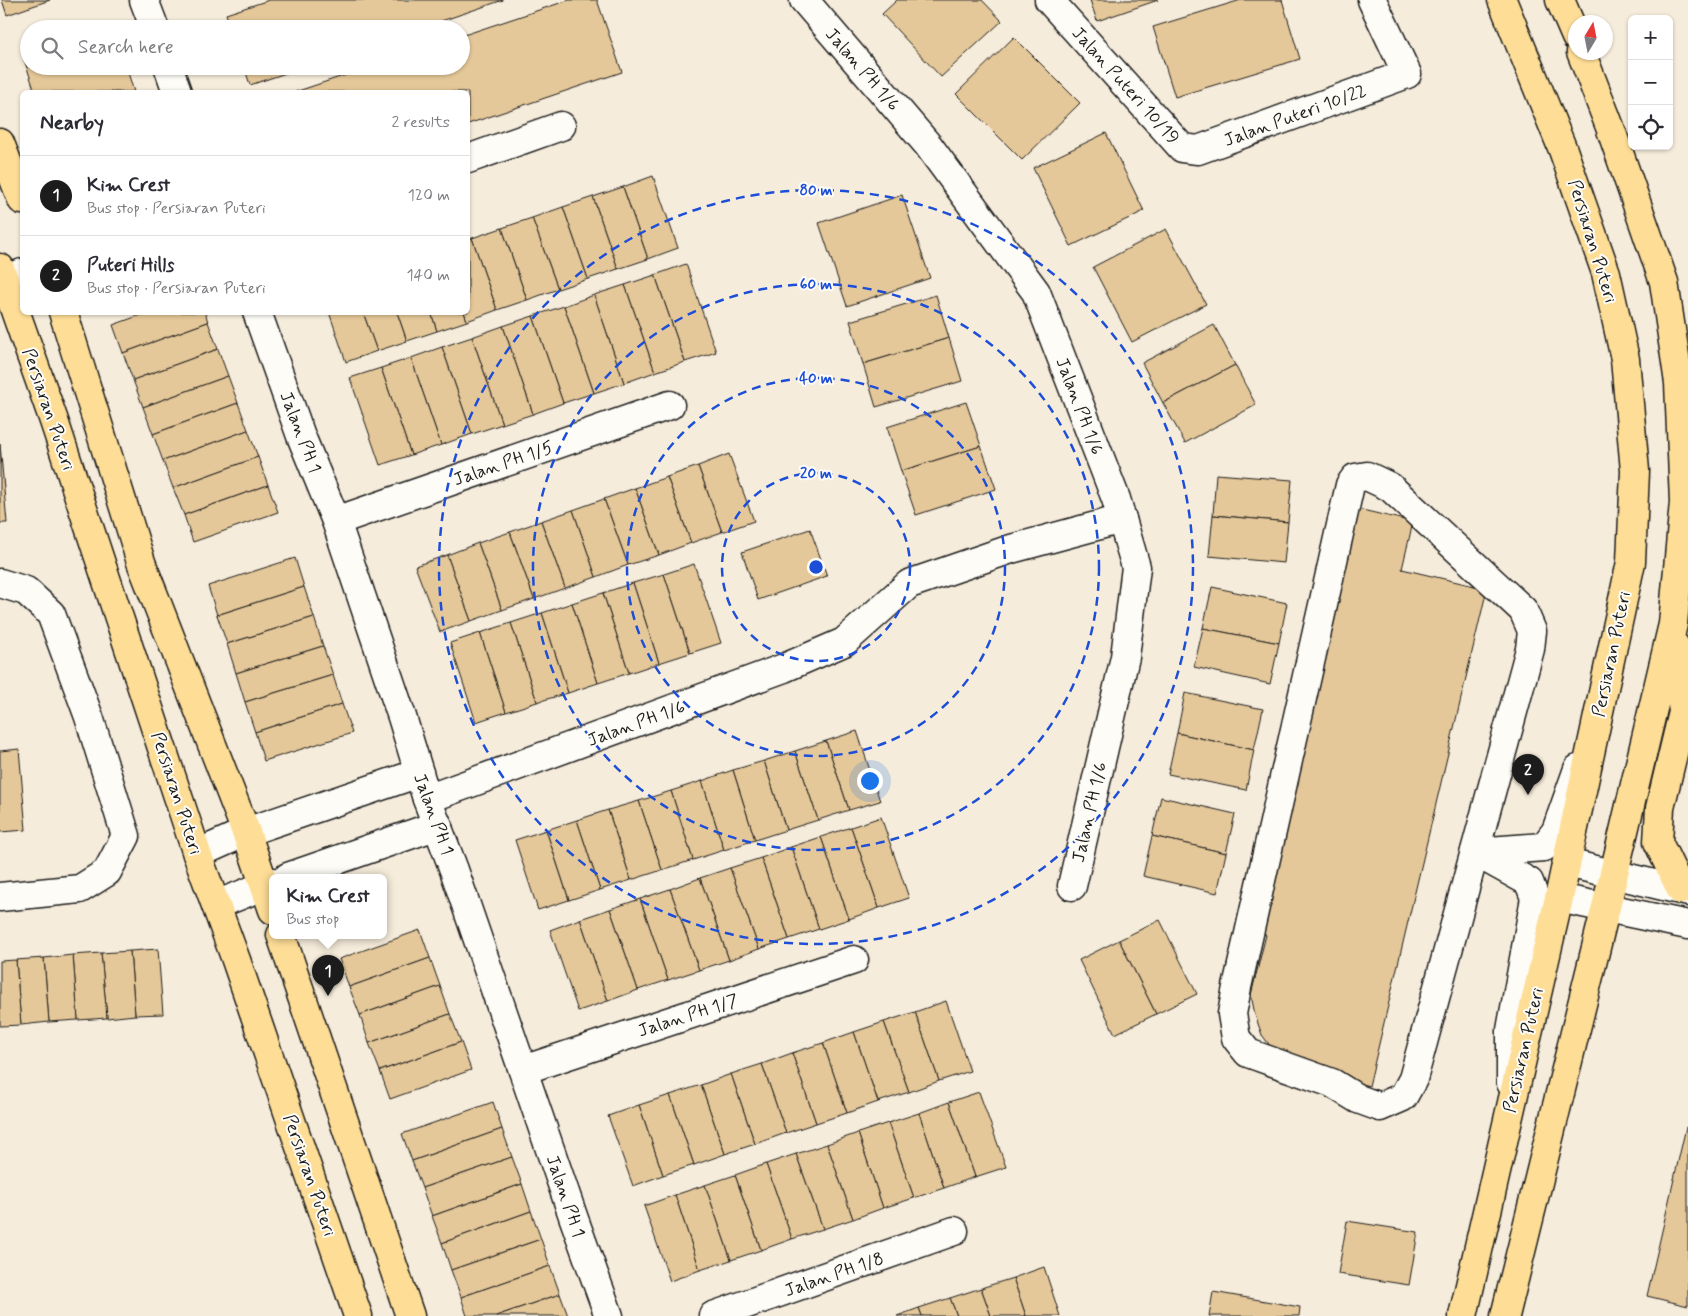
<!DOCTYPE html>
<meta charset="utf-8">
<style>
body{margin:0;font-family:Mynerve,sans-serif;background:#f7f7f7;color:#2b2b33}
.controls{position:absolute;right:15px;top:15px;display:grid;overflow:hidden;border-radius:8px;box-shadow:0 1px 4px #0004}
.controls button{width:45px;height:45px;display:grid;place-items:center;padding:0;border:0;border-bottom:1px solid #e1e1e2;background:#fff;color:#2b2b33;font:25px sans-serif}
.compass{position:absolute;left:1568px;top:15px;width:45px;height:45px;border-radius:50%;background:#fff;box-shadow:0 1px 4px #0004;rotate:10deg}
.you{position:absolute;left:869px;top:780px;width:18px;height:18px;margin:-12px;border:4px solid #fff;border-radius:50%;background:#1a73e8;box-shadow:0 0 0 8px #1a73e833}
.badge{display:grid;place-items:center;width:32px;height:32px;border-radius:50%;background:#1c1c1c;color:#fff;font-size:16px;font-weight:700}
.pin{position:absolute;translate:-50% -41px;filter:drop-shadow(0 1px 2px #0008)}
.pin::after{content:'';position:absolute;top:26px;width:18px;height:15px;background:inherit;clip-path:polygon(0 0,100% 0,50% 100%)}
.popup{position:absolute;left:269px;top:874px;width:118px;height:65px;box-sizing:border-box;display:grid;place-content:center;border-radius:8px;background:#fff;filter:drop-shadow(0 1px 4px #0005);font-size:16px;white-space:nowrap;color:#7c7c81}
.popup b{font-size:19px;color:#2b2b33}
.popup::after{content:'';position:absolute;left:50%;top:100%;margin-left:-10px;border:10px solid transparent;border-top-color:#fff}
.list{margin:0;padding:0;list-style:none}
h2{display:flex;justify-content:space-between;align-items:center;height:65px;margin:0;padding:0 20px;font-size:21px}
h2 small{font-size:16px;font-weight:400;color:#7c7c81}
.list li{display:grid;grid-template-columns:32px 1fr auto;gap:15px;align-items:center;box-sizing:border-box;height:80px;padding:0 20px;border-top:1px solid #e1e1e2}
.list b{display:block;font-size:19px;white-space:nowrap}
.list p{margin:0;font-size:16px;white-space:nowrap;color:#7c7c81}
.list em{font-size:16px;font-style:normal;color:#7c7c81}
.icon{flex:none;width:28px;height:28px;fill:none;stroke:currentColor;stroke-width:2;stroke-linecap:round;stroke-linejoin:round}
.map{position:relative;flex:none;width:1688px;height:1316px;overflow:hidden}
.search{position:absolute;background:#fff;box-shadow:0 1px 4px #0004;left:20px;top:20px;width:450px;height:55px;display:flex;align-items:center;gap:12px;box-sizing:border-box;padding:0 18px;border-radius:28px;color:#7c7c81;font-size:19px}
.panel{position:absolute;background:#fff;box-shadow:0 1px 4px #0004;left:20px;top:90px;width:450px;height:225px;border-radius:8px}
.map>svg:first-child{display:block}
.building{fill:#e5c899;stroke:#1c1c1c}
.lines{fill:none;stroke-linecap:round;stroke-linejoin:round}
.minor-casing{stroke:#1c1c1c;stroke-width:31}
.major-casing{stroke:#1c1c1c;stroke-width:31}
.minor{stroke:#fdfcf7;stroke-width:28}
.major{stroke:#fedd96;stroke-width:28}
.ring{fill:none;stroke:#1d4ed8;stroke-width:2.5;stroke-dasharray:9 6}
.labels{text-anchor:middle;stroke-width:4;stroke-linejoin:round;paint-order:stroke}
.street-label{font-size:18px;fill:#1c1c1c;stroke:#fdfcf7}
.centre{fill:#1d4ed8;stroke:#fdfcf7;stroke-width:2.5}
.ring-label{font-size:15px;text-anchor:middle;font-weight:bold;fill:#1d4ed8;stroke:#fdfcf7;stroke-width:4;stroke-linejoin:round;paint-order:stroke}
</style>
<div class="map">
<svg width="1688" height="1316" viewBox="0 0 1688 1316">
<rect width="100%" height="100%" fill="#f6ecdb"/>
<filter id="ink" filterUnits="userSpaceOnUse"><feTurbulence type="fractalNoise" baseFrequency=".02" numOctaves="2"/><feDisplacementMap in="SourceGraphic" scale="10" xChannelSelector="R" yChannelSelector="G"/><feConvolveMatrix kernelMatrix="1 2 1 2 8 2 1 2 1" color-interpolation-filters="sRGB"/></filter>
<g filter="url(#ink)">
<!-- building -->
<g class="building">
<polygon points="2,0 50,0 7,15"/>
<polygon points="269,0 503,0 418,29 231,29 226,14"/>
<polygon points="569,0 597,0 622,72 468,124 468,92 295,92 373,66 461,66 461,36"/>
<polygon points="897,0 982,0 1002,21 941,77 882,14"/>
<polygon points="1090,0 1158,0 1097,21"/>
<polygon points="1241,0 1282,0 1300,59 1175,97 1153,27"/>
<polygon points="111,23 113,29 95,29"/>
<polygon points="1014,37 1080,103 1022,160 956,94"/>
<polygon points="29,50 29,66 126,66 134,92 35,92 22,53"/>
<polygon points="244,66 307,66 250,85"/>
<polygon points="1106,133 1144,211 1071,246 1033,168"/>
<polygon points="653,176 678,248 648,259 623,187"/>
<polygon points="623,187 648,259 618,269 593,197"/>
<polygon points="902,195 930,278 847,306 819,223"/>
<polygon points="593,197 618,269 588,279 563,207"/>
<polygon points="563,207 588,279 558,289 532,218"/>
<polygon points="532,218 558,289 527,300 502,228"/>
<polygon points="502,228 527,300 497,310 472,238"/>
<polygon points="1166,229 1206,304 1132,342 1093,267"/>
<polygon points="472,238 497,310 467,321 464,312 468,312 468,240"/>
<polygon points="686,264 716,352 685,362 655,275"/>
<polygon points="655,275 685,362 655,372 625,285"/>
<polygon points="625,285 655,372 624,383 594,295"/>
<polygon points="594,295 624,383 594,393 564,306"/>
<polygon points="936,295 949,338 863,364 850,321"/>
<polygon points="564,306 594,393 563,403 533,316"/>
<polygon points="149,312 205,312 208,322 123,353 113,325"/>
<polygon points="329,312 363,312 377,351 346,362"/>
<polygon points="363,312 397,312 407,341 377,351"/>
<polygon points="397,312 431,312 437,331 407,341"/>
<polygon points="431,312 464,312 467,321 437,331"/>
<polygon points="533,316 563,403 533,414 503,326"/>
<polygon points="208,322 218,349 133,380 123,353"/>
<polygon points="1214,325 1235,365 1163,403 1142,363"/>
<polygon points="503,326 533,414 502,424 472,337"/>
<polygon points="472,337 502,424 472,434 442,347"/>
<polygon points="949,338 962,381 876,407 863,364"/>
<polygon points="442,347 472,434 441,445 411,358"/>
<polygon points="218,349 228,376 143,407 133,380"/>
<polygon points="411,358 441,445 411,455 381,368"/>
<polygon points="1235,365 1256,405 1185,443 1163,403"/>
<polygon points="381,368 411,455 380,465 350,378"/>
<polygon points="228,376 238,403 153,434 143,407"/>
<polygon points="966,402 981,446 901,471 887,427"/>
<polygon points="238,403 248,430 163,461 153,434"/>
<polygon points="248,430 258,457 173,488 163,461"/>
<polygon points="0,444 7,523 0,523"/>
<polygon points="981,446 996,489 916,515 901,471"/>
<polygon points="729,454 754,521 722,532 698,466"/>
<polygon points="258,457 268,485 184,515 173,488"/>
<polygon points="698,466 722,532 691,543 667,477"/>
<polygon points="1216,474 1292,480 1288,522 1213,515"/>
<polygon points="667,477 691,543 659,555 635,488"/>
<polygon points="268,485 278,512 193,542 184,515"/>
<polygon points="635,488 659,555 628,565 604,499"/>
<polygon points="604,499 628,565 596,577 573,510"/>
<polygon points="1358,509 1413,522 1402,569 1487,589 1369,1086 1307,1069 1274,1051 1262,1035 1255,1015 1251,995 1266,935 1255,932"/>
<polygon points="573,510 596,577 565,588 541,521"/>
<polygon points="1213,515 1288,522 1284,563 1209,556"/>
<polygon points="541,521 565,588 534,599 510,532"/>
<polygon points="810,529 827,576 758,600 742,552"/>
<polygon points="510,532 534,599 502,610 478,543"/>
<polygon points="478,543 502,610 471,621 447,555"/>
<polygon points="447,555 471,621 440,632 415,566"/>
<polygon points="295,558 304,587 217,615 208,586"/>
<polygon points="694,564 721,643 690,653 664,574"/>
<polygon points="664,574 690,653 659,663 633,583"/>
<polygon points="633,583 659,663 629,673 603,593"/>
<polygon points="304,587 314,617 227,644 217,615"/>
<polygon points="1212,587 1287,603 1279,643 1203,628"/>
<polygon points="603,593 629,673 598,683 572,603"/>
<polygon points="572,603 598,683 568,693 542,613"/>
<polygon points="542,613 568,693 537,702 511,623"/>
<polygon points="314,617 323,646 236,673 227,644"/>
<polygon points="511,623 537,702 506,712 480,633"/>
<polygon points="1203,628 1279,643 1270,684 1194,667"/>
<polygon points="480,633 506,712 476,722 450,643"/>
<polygon points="323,646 333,675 245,702 236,673"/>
<polygon points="333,675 342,704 255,732 245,702"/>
<polygon points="1185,693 1263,709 1254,750 1177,733"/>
<polygon points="342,704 352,733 264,761 255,732"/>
<polygon points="857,731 880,801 849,810 826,741"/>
<polygon points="1177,733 1254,750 1246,790 1168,774"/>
<polygon points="826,741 849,810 818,820 795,751"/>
<polygon points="19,749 26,830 0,832 0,751"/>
<polygon points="795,751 818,820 786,830 764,761"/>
<polygon points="764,761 786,830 755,840 733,770"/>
<polygon points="733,770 755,840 724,850 702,781"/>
<polygon points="702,781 724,850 693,860 671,791"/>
<polygon points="671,791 693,860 662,870 639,801"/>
<polygon points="1161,797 1235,814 1226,853 1152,836"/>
<polygon points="639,801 662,870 631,880 608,810"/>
<polygon points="608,810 631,880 600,890 577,820"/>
<polygon points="881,817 909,898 879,908 851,827"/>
<polygon points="577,820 600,890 569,900 546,830"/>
<polygon points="851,827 879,908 849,919 821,837"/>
<polygon points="546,830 569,900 538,910 515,840"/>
<polygon points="1152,836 1226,853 1217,893 1143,876"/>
<polygon points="821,837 849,919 819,929 791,847"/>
<polygon points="791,847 819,929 789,939 761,858"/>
<polygon points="761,858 789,939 759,949 730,868"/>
<polygon points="730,868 759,949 729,960 700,878"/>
<polygon points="700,878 729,960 699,970 670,889"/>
<polygon points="670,889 699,970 668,980 640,899"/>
<polygon points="640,899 668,980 638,990 610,909"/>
<polygon points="610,909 638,990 608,1001 580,919"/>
<polygon points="580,919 608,1001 578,1011 550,930"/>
<polygon points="1160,920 1197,994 1156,1014 1119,940"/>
<polygon points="420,930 430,958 349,987 339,959"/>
<polygon points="1119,940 1156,1014 1115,1034 1079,960"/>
<polygon points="158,949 163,1014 135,1015 130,951"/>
<polygon points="130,951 135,1015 107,1018 101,953"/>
<polygon points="101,953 107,1018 78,1020 73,955"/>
<polygon points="73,955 78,1020 49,1022 44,958"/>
<polygon points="44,958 49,1022 21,1025 16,960"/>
<polygon points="430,958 440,986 360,1015 349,987"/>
<polygon points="16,960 21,1025 0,1026 0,961"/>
<polygon points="440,986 450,1014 369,1043 360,1015"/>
<polygon points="946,1001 970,1071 939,1081 915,1012"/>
<polygon points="915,1012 939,1081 909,1092 884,1022"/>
<polygon points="450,1014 461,1042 380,1071 369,1043"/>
<polygon points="884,1022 909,1092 878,1102 854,1032"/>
<polygon points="854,1032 878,1102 847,1113 823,1043"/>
<polygon points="461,1042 471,1070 390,1099 380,1071"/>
<polygon points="823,1043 847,1113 816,1123 792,1053"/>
<polygon points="792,1053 816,1123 786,1133 762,1064"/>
<polygon points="762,1064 786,1133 755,1144 731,1074"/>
<polygon points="731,1074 755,1144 725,1154 701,1085"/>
<polygon points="701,1085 725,1154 694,1165 670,1095"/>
<polygon points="979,1092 1006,1167 975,1177 949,1102"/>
<polygon points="670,1095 694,1165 663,1175 639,1105"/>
<polygon points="493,1102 502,1129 412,1161 402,1134"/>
<polygon points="949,1102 975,1177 944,1188 919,1113"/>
<polygon points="639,1105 663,1175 633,1186 608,1116"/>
<polygon points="919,1113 944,1188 914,1198 888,1123"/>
<polygon points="888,1123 914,1198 883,1208 858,1133"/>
<polygon points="1686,1127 1688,1127 1688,1306 1647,1296"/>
<polygon points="502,1129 512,1157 422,1188 412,1161"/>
<polygon points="858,1133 883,1208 853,1219 827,1144"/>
<polygon points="827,1144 853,1219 823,1229 796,1154"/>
<polygon points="796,1154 823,1229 792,1239 766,1164"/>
<polygon points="512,1157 522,1184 432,1216 422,1188"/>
<polygon points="766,1164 792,1239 761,1250 735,1175"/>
<polygon points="735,1175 761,1250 731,1260 705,1185"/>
<polygon points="522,1184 531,1211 442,1243 432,1216"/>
<polygon points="705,1185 731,1260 700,1270 675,1195"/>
<polygon points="675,1195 700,1270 670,1281 644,1206"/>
<polygon points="531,1211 541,1239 451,1270 442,1243"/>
<polygon points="1347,1221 1418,1232 1409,1285 1338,1274"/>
<polygon points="541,1239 550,1266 461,1297 451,1270"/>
<polygon points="550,1266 560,1294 496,1316 467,1316 461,1297"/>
<polygon points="1044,1267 1060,1316 1026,1316 1013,1278"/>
<polygon points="1013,1278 1026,1316 991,1316 981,1288"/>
<polygon points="981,1288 991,1316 957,1316 950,1298"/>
<polygon points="1213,1292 1300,1307 1299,1316 1209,1316"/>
<polygon points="560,1294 568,1316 496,1316"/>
<polygon points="950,1298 957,1316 922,1316 919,1308"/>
<polygon points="919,1308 922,1316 897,1316"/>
</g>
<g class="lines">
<!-- minor casing -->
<g class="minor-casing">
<g id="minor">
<polyline points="144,0 155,29"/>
<polyline points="804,0 928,145 1036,292 1116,499 1136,567 1125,657 1072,886"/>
<polyline points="1049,0 1182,148 1198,150 1407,74 1372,0"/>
<polyline points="168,66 177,92"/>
<polyline points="468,159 561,126"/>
<polyline points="0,281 5,281 22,273"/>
<polyline points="257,312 301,436 336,521 402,717 427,799 454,870 574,1219 609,1316"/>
<polygon points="1367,476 1390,487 1523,610 1532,631 1530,649 1413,1079 1403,1097 1380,1107 1358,1099 1332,1083 1248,1053 1236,1038 1232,1014 1237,987 1350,485 1355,478"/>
<polyline points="336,521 670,405"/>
<polyline points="0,583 26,591 51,614 89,717 126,836 107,872 80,889 0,897"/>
<polyline points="427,799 784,668 844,642 909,584 1011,549 1122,519"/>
<polyline points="197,854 246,832 419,773"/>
<polyline points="1567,863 1688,892"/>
<polyline points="288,877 438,825"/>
<polyline points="1559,898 1688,925"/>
<polyline points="216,905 273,882"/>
<polyline points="523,1070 854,960"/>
<polyline points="1511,1083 1511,1030 1535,898 1529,882 1475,852 1544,847 1556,831 1578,769"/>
<polyline points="713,1316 954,1231"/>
</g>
</g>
<!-- major casing -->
<g class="major-casing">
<g id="major">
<polyline points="1560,0 1576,37"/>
<polyline points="0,143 22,200"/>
<polyline points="0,268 54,421 197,854 236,960 358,1316"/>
<polyline points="63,312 141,562 246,832 273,910"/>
<polyline points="1675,646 1683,712 1660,808 1658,842 1681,890"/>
<polyline points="281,935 410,1316"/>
<polyline points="1463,1316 1559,898 1631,562 1635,471 1625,359 1606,273 1563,150 1502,0"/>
<polyline points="1505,1316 1606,907 1673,624 1684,502 1679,383 1664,282 1610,127 1581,52"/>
</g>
</g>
<!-- minor -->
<use href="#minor" class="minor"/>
<!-- major -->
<use href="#major" class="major"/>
</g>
</g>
<!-- distance rings -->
<g class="ring">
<circle cx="816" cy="567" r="94"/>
<circle cx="816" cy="567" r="189"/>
<circle cx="816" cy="567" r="283"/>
<circle cx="816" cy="567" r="377"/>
</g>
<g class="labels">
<!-- street labels -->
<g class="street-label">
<text transform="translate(863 69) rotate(49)" y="6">Jalan PH 1/6</text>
<text transform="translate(1126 85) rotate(48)" y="6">Jalan Puteri 10/19</text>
<text transform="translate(1295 115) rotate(-20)" y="6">Jalan Puteri 10/22</text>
<text transform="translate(1593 241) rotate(73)" y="6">Persiaran Puteri</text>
<text transform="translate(1080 406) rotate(69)" y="6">Jalan PH 1/6</text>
<text transform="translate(49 409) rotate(71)" y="6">Persiaran Puteri</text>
<text transform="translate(301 432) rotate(69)" y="6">Jalan PH 1</text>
<text transform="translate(503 463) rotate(-19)" y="6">Jalan PH 1/5</text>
<text transform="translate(1611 654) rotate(-78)" y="6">Persiaran Puteri</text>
<text transform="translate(636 723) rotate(-20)" y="6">Jalan PH 1/6</text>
<text transform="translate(177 793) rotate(72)" y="6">Persiaran Puteri</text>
<text transform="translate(1089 812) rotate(-77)" y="6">Jalan PH 1/6</text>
<text transform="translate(434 814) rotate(70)" y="6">Jalan PH 1</text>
<text transform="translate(688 1015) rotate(-18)" y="6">Jalan PH 1/7</text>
<text transform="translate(1523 1050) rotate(-77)" y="6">Persiaran Puteri</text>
<text transform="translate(310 1175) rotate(71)" y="6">Persiaran Puteri</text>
<text transform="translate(566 1196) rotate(71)" y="6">Jalan PH 1</text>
<text transform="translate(834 1274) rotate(-19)" y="6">Jalan PH 1/8</text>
</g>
</g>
<circle cx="816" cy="567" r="8" class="centre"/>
<g class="ring-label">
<text x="816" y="195">80 m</text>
<text x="816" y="289">60 m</text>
<text x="816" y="383">40 m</text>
<text x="816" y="478">20 m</text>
</g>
</svg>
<div class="controls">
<button>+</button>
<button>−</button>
<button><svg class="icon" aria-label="locate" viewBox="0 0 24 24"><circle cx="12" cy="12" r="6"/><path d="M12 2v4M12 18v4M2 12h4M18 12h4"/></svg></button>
</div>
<svg class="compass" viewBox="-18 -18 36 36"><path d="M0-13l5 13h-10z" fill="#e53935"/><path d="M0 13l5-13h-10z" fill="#7c7c81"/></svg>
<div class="you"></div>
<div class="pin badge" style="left:328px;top:996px">1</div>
<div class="popup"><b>Kim Crest</b>Bus stop</div>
<div class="pin badge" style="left:1528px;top:795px">2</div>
<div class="search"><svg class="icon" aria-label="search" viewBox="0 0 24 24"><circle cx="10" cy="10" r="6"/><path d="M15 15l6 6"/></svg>Search here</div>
<section class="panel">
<h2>Nearby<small>2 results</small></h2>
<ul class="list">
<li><span class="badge">1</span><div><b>Kim Crest</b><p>Bus stop · Persiaran Puteri</p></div><em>120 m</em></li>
<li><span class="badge">2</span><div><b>Puteri Hills</b><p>Bus stop · Persiaran Puteri</p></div><em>140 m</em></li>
</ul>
</section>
</div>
